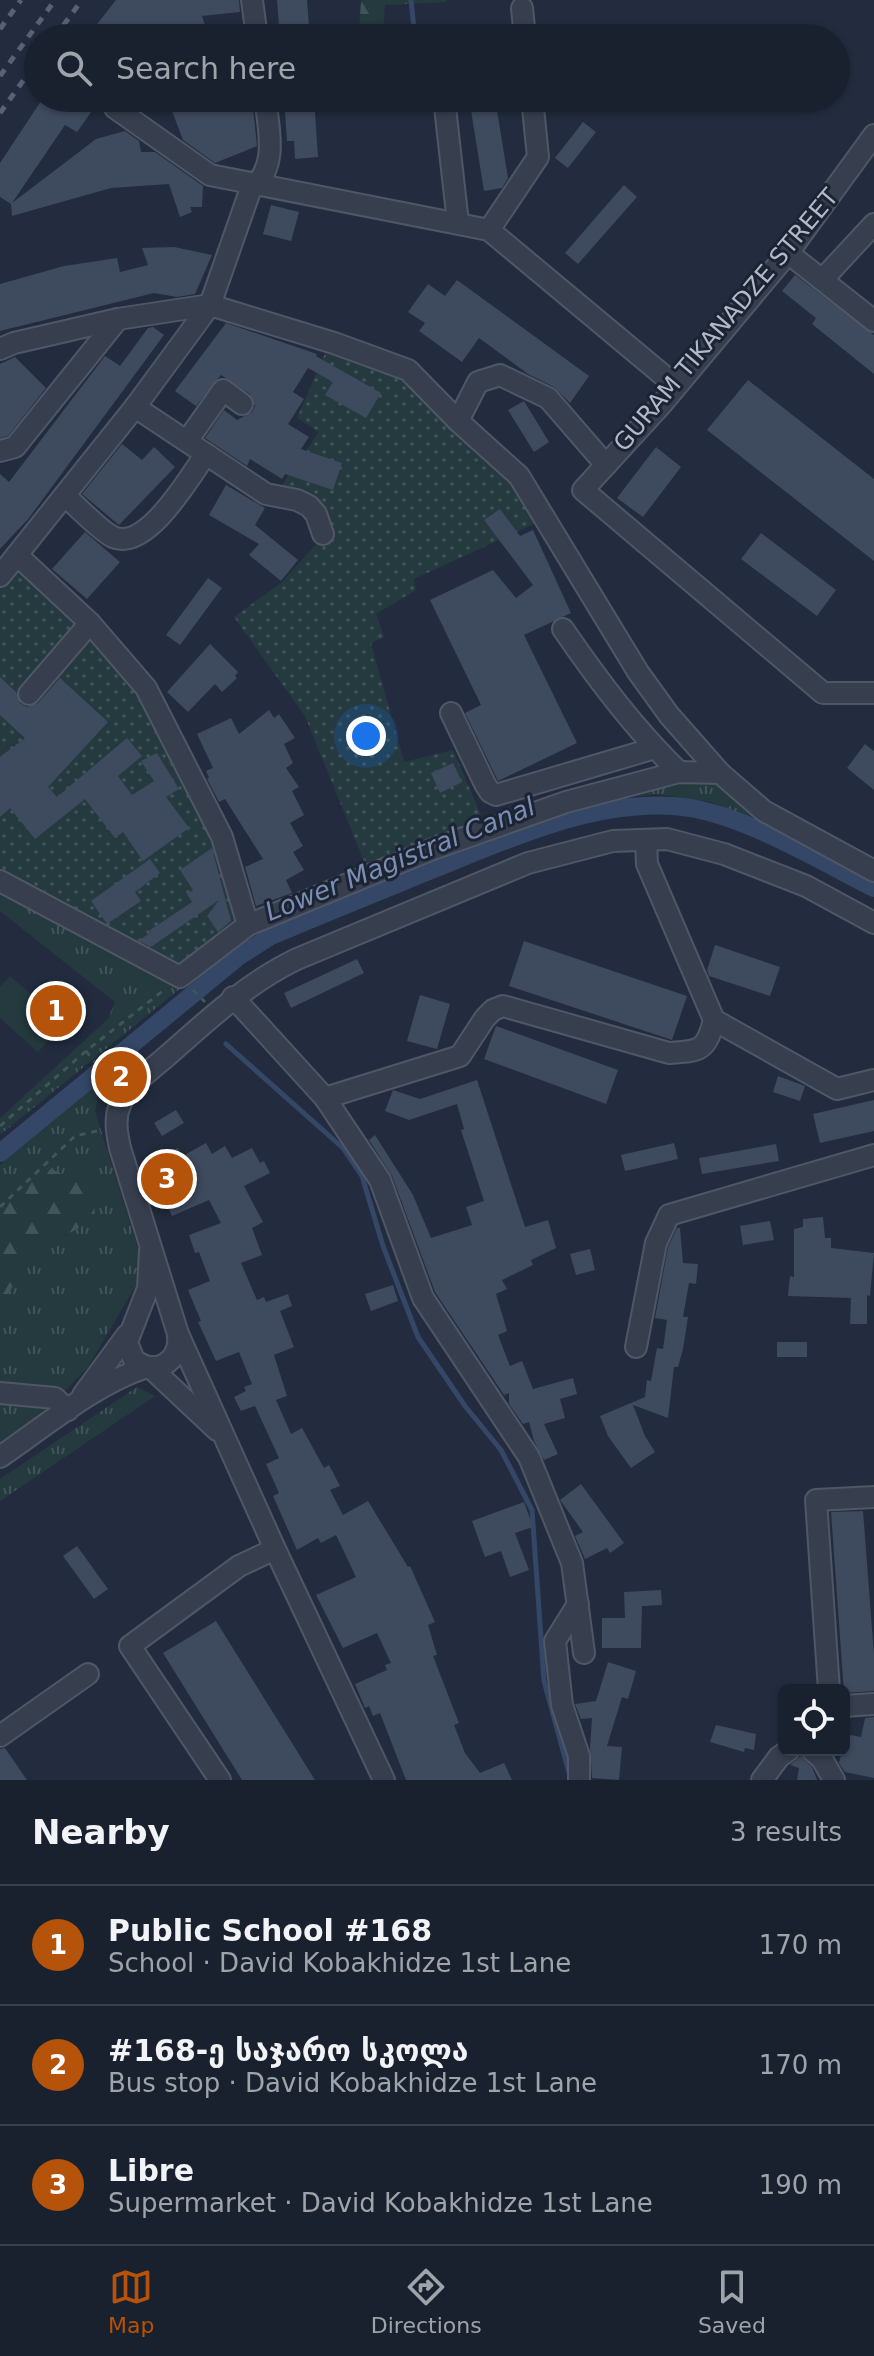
<!DOCTYPE html>
<meta charset="utf-8">
<style>
body{margin:0;font-family:"DejaVu Sans","Noto Sans Georgian",sans-serif;background:#232936;color:#f1f3f6}
.controls{position:absolute;right:24px;bottom:24px;display:grid;overflow:hidden;border-radius:12px;box-shadow:0 2px 6px #0004}
.controls button{width:72px;height:72px;display:grid;place-items:center;padding:0;border:0;border-bottom:2px solid #383e4a;background:#1a212e;color:#f1f3f6;font:40px sans-serif}
.you{position:absolute;left:366px;top:736px;width:28px;height:28px;margin:-20px;border:6px solid #fff;border-radius:50%;background:#1a73e8;box-shadow:0 0 0 12px #1a73e833}
.badge{display:grid;place-items:center;width:52px;height:52px;border-radius:50%;background:#b45309;color:#fff;font-size:26px;font-weight:700}
.pin{position:absolute;translate:-50% -50%;border:4px solid #fff;box-shadow:0 2px 8px #0006}
.list{margin:0;padding:0;list-style:none}
h2{display:flex;justify-content:space-between;align-items:center;height:104px;margin:0;padding:0 32px;font-size:34px}
h2 small{font-size:26px;font-weight:400;color:#9fa3aa}
.list li{display:grid;grid-template-columns:52px 1fr auto;gap:24px;align-items:center;box-sizing:border-box;height:120px;padding:0 32px;border-top:2px solid #383e4a}
.list b{display:block;font-size:30px;white-space:nowrap}
.list p{margin:0;font-size:26px;white-space:nowrap;color:#9fa3aa}
.list em{font-size:26px;font-style:normal;color:#9fa3aa}
.icon{flex:none;width:44px;height:44px;fill:none;stroke:currentColor;stroke-width:2;stroke-linecap:round;stroke-linejoin:round}
.map{position:relative;flex:none;width:874px;height:1780px;overflow:hidden}
.search{position:absolute;background:#1a212e;box-shadow:0 2px 6px #0004;left:24px;right:24px;top:24px;height:88px;display:flex;align-items:center;gap:20px;box-sizing:border-box;padding:0 28px;border-radius:44px;color:#9fa3aa;font-size:30px}
.sheet{height:464px;background:#1a212e}
nav{display:flex;justify-content:space-around;align-items:center;box-sizing:border-box;height:112px;border-top:2px solid #383e4a;background:#1a212e;font-size:22px;color:#9fa3aa}
nav a{display:grid;justify-items:center;gap:4px}
nav .on{color:#b45309}
.map>svg:first-child{display:block}
.grass{fill:url(#grass-tufts)}
.forest{fill:url(#forest-firs)}
.garden{fill:url(#garden-dots)}
.pitch{fill:#243a3f}
.lines{fill:none;stroke-linecap:round;stroke-linejoin:round}
.stream{stroke:#354766;stroke-width:5}
.canal{stroke:#354766;stroke-width:18}
.building{fill:#3e4a5e}
.minor-casing{stroke:#4f5766;stroke-width:24}
.path{stroke:#3f5659;stroke-width:3;stroke-dasharray:6 6;stroke-linecap:butt}
.minor{stroke:#373f4e;stroke-width:20}
.rail{stroke:#586276;stroke-width:5;stroke-dasharray:8 8;stroke-linecap:butt}
.labels{text-anchor:middle;stroke-width:6;stroke-linejoin:round;paint-order:stroke}
.street-label{font-size:24px;fill:#b2bac9;stroke:#1c2433}
.water-label{font-size:26px;font-style:italic;fill:#798eb2;stroke:#1c2433}
</style>
<div class="map">
<svg width="874" height="1780" viewBox="0 0 874 1780">
<defs>
<pattern id="grass-tufts" width="24" height="20" patternUnits="userSpaceOnUse" patternTransform="scale(2)"><rect width="24" height="20" fill="#243a3f"/><path d="M3 7l-1-3M5 7V3M7 7l1-3M15 17l-1-3M17 17v-4M19 17l1-3" fill="none" stroke="#415459"/></pattern>
<pattern id="forest-firs" width="22" height="20" patternUnits="userSpaceOnUse" patternTransform="scale(2)"><rect width="22" height="20" fill="#243a3f"/><path d="M5 1l3.5 6h-7zM16 11l3.5 6h-7z" fill="#415459"/></pattern>
<pattern id="garden-dots" width="8" height="8" patternUnits="userSpaceOnUse" patternTransform="scale(2)"><rect width="8" height="8" fill="#243a3f"/><path d="M2 2h.1M6 6h.1" fill="none" stroke="#415459" stroke-width="1.8" stroke-linecap="round"/></pattern>
</defs>
<rect width="100%" height="100%" fill="#222c3e"/>
<!-- grass -->
<g class="grass">
<polygon points="700,778 719,786 793,836 711,802 657,794 584,803 668,782"/>
<polygon points="0,890 187,983 0,1135 0,1118 108,1019 115,1002 0,911"/>
<polygon points="106,1075 111,1082 99,1094 95,1111 139,1252 136,1285 88,1367 45,1412 0,1444 0,1309 30,1255 95,1219 94,1192 6,1185 0,1191 0,1165"/>
<polygon points="137,1387 155,1396 0,1501 0,1479"/>
</g>
<!-- forest -->
<g class="forest">
<polygon points="361,0 446,0 446,2 385,5 382,38 356,38 359,32"/>
<polygon points="50,1169 69,1176 94,1192 95,1219 30,1255 0,1309 0,1191 6,1185"/>
</g>
<!-- garden -->
<g class="garden">
<polygon points="327,349 378,365 404,381 432,411 476,445 509,478 540,521 414,579 416,590 376,614 384,637 371,643 404,762 453,750 485,824 368,871 305,716 234,617 281,583 318,542 321,509 277,492 319,432 297,418"/>
<polygon points="17,565 81,624 150,711 214,833 238,914 236,927 184,971 0,875 0,586"/>
</g>
<!-- pitch -->
<polygon class="pitch" points="10,976 64,1023 38,1052 0,1018 0,987"/>
<g class="lines">
<!-- stream -->
<g class="stream">
<polyline points="411,0 415,38"/>
<polyline points="226,1044 343,1148 362,1176 383,1246 418,1337 465,1406 501,1450 532,1510 544,1681 570,1776"/>
</g>
<!-- canal -->
<path class="canal" d="M0,1153L238,957L271,936C325,913 380,891 434,869C509,839 590,801 673,806C735,809 818,860 874,888"/>
</g>
<!-- building -->
<g class="building">
<polygon points="116,0 239,0 240,12 202,16 209,38 86,38"/>
<polygon points="277,0 307,0 310,38 280,38"/>
<polygon points="43,98 101,98 77,132 65,125 12,203 96,139 125,131 139,141 141,152 155,152 203,186 202,207 190,207 192,212 180,217 169,184 111,188 12,216 11,204 0,197 0,163"/>
<polygon points="167,98 252,98 257,146 215,163 183,140"/>
<polygon points="284,98 314,98 318,157 295,159 294,141 287,141"/>
<polygon points="469,98 495,98 508,178 502,188 484,191"/>
<polygon points="583,122 596,132 568,168 555,158"/>
<polygon points="624,185 637,197 578,264 565,253"/>
<polygon points="271,205 299,212 291,241 263,234"/>
<polygon points="174,247 212,255 195,294 177,297 154,293 0,331 0,284 64,266 117,258 120,272 148,265 142,248"/>
<polygon points="795,275 874,335 874,374 812,324 816,318 782,291"/>
<polygon points="457,280 589,376 570,403 554,387 528,374 479,338 462,362 419,331 425,323 408,312 428,284 445,296"/>
<polygon points="226,323 317,354 316,356 381,393 366,418 325,395 333,382 308,368 293,392 304,399 288,424 309,437 301,449 342,463 333,490 285,474 282,479 250,459 247,466 205,438 224,410 237,420 252,412 255,406 250,394 221,375 196,406 175,391"/>
<polygon points="153,327 164,335 29,518 0,549 0,474 9,482 105,356 120,366 148,328"/>
<polygon points="15,357 46,388 8,436 0,438 0,364"/>
<polygon points="748,380 874,479 874,561 707,430"/>
<polygon points="524,401 549,442 534,452 508,410"/>
<polygon points="122,444 142,460 154,447 175,467 119,525 82,494"/>
<polygon points="656,447 681,467 643,517 617,498"/>
<polygon points="226,485 265,508 255,525 298,560 281,581 249,555 259,544 209,515"/>
<polygon points="500,509 520,536 533,530 571,613 524,635 577,743 498,781 465,713 481,705 430,600 493,570 516,598 533,585 484,520"/>
<polygon points="85,532 120,562 87,599 52,569"/>
<polygon points="761,533 836,590 817,616 741,559"/>
<polygon points="208,578 222,588 180,645 166,635"/>
<polygon points="210,644 238,672 235,676 237,678 222,692 215,684 188,712 167,692"/>
<polygon points="0,677 16,692 20,703 27,707 38,703 60,678 108,722 48,787 57,797 127,738 142,756 118,776 132,795 154,781 141,761 157,753 179,789 166,797 189,828 143,861 123,832 115,838 85,799 35,839 10,808 0,817 0,757 25,738 0,715"/>
<polygon points="269,710 274,718 279,714 295,738 284,744 293,763 286,768 299,787 292,791 304,815 290,823 303,846 293,852 304,870 286,880 292,893 256,906 245,867 263,859 225,799 219,802 207,779 209,778 206,771 213,768 197,734 231,718 239,734"/>
<polygon points="865,744 874,751 874,790 847,768"/>
<polygon points="453,763 462,782 440,793 431,773"/>
<polygon points="212,848 231,921 218,932 207,916 219,900 151,947 141,942 140,940 151,932 150,930 192,902 187,894 193,890 180,870"/>
<polygon points="150,859 160,873 135,892 141,901 107,924 91,901"/>
<polygon points="524,941 687,996 672,1040 509,986"/>
<polygon points="715,945 780,967 770,996 709,976 707,970"/>
<polygon points="357,959 364,973 291,1008 284,993"/>
<polygon points="420,995 450,1004 437,1049 407,1041"/>
<polygon points="496,1026 618,1070 606,1104 484,1059"/>
<polygon points="778,1076 805,1086 800,1101 773,1092"/>
<polygon points="477,1080 525,1227 548,1220 556,1248 531,1260 533,1265 502,1280 507,1289 496,1294 507,1331 498,1335 510,1366 522,1361 533,1389 573,1378 577,1394 560,1399 565,1418 544,1424 558,1454 544,1460 534,1441 529,1422 523,1424 509,1404 509,1393 504,1395 435,1292 392,1176 369,1140 375,1135 413,1195 431,1238 472,1225 466,1207 484,1201 461,1130 464,1129 457,1104 409,1120 385,1111 393,1090 420,1099"/>
<polygon points="874,1100 874,1131 820,1143 813,1114"/>
<polygon points="176,1110 184,1123 162,1136 154,1123"/>
<polygon points="206,1143 212,1154 225,1146 232,1158 252,1148 260,1163 264,1161 270,1173 244,1186 263,1222 252,1228 262,1255 241,1263 257,1300 264,1297 266,1302 288,1294 292,1306 280,1311 294,1347 274,1355 287,1396 276,1400 291,1434 302,1428 324,1468 329,1465 340,1486 330,1490 343,1515 368,1501 408,1567 410,1566 435,1622 428,1625 437,1655 433,1656 459,1723 454,1725 465,1753 480,1773 504,1763 512,1780 406,1780 380,1713 373,1716 369,1706 365,1708 355,1684 387,1670 385,1665 391,1663 377,1633 343,1648 316,1595 356,1577 336,1535 321,1543 318,1538 297,1550 273,1496 279,1493 266,1464 279,1458 255,1406 241,1411 234,1397 246,1391 244,1387 252,1384 239,1352 216,1361 198,1322 201,1321 188,1290 210,1281 199,1252 195,1253 189,1235 221,1223 209,1200 172,1216 164,1199 154,1157 178,1148 181,1157"/>
<polygon points="674,1143 678,1159 625,1171 621,1155"/>
<polygon points="776,1144 779,1161 702,1174 699,1158"/>
<polygon points="823,1217 825,1238 831,1238 831,1248 874,1253 870,1296 867,1295 867,1324 850,1324 851,1298 788,1296 790,1276 794,1277 794,1229 803,1227 803,1219"/>
<polygon points="770,1221 774,1240 743,1245 740,1226"/>
<polygon points="677,1228 680,1228 683,1263 698,1264 696,1284 689,1283 683,1317 688,1317 683,1349 678,1367 674,1367 668,1418 633,1405 645,1436 655,1452 631,1468 608,1436 600,1416 645,1397 647,1380 651,1381 657,1348 663,1349 667,1320 655,1318 668,1247"/>
<polygon points="590,1249 595,1270 576,1275 570,1254"/>
<polygon points="393,1285 398,1301 371,1311 365,1294"/>
<rect x="777" y="1342" width="30" height="15"/>
<polygon points="581,1484 624,1543 610,1553 607,1548 585,1559 575,1536 583,1532 560,1500"/>
<polygon points="524,1502 533,1527 515,1533 529,1570 510,1577 501,1551 485,1557 472,1521"/>
<polygon points="863,1511 874,1655 874,1691 844,1693 831,1512"/>
<polygon points="77,1546 108,1589 94,1599 63,1556"/>
<polygon points="661,1590 662,1605 642,1606 641,1648 602,1648 602,1618 625,1618 624,1592"/>
<polygon points="216,1621 315,1780 242,1780 163,1653"/>
<polygon points="608,1662 636,1671 628,1699 622,1697 607,1746 622,1747 619,1780 592,1778 590,1748 592,1718 581,1719 575,1704 596,1701"/>
<polygon points="874,1717 874,1778 845,1772 839,1763 845,1734 861,1737 865,1718"/>
<polygon points="716,1725 756,1734 754,1750 745,1748 744,1752 710,1742"/>
<polygon points="5,1748 27,1780 0,1780 0,1749"/>
<polygon points="801,1756 812,1767 817,1780 797,1780 799,1768 790,1765"/>
</g>
<g class="lines">
<!-- minor casing -->
<g class="minor-casing">
<g id="minor">
<polyline points="252,0 257,38"/>
<polyline points="522,8 525,38"/>
<polyline points="444,98 458,223"/>
<polyline points="115,108 210,175 489,230 676,386"/>
<polyline points="874,135 788,253 660,406 583,490 823,693 874,693"/>
<polyline points="489,230 538,157 532,98"/>
<polyline points="788,253 874,321"/>
<polyline points="822,280 874,224"/>
<polyline points="0,349 14,343 118,319 210,305 334,343 408,370 458,421 519,476 638,672 669,715 720,773 764,811 874,871"/>
<polyline points="135,407 266,494 297,500 309,506 316,514 323,534"/>
<polyline points="458,421 478,382 500,375 548,398 606,465"/>
<polyline points="187,441 223,390 242,404"/>
<polyline points="0,451 15,447 118,319"/>
<path d="M65,496C76,505 100,531 113,537C147,552 190,476 206,454"/>
<polyline points="17,555 90,623 146,688 222,837 248,925"/>
<path d="M0,576L135,407L210,305L250,191C279,166 269,131 265,98"/>
<path d="M563,629C598,680 634,728 679,772"/>
<polyline points="29,694 90,623"/>
<polyline points="451,713 485,784 490,792 496,795 655,748"/>
<polyline points="0,881 180,977 248,925 433,849 566,802 679,772 720,773"/>
<polyline points="233,997 325,1098 380,1180 423,1298 529,1457 572,1563 584,1653"/>
<polyline points="714,1020 837,1089 874,1080"/>
<path d="M325,1098L460,1056L485,1018L493,1010L503,1006L669,1053C699,1051 706,1052 714,1020L647,864L646,840"/>
<path d="M150,1251L148,1288L127,1342L134,1360C157,1377 181,1361 178,1334L120,1148C117,1134 114,1119 120,1105C129,1085 151,1070 167,1056C208,1020 247,983 297,959L528,863L613,841L667,839L724,854L806,886L874,923"/>
<polyline points="178,1334 275,1549 384,1780"/>
<polyline points="636,1347 656,1243 669,1215 874,1155"/>
<polyline points="151,1368 217,1430"/>
<polyline points="0,1393 55,1398 68,1410"/>
<polyline points="83,1395 127,1335"/>
<path d="M0,1457C44,1427 96,1383 147,1367"/>
<polyline points="578,1604 555,1641 562,1705 579,1756 579,1780"/>
<polyline points="829,1690 816,1500 874,1497"/>
<polyline points="844,1706 874,1704"/>
<polyline points="0,1736 88,1674"/>
<polyline points="812,1750 822,1759 834,1780"/>
<polyline points="220,1780 130,1646 239,1566 275,1549"/>
<polyline points="762,1780 779,1757 789,1750"/>
</g>
</g>
<!-- path -->
<g class="path">
<polyline points="193,990 205,1002"/>
<polyline points="86,1051 111,1082"/>
<polyline points="0,1126 86,1051 164,990"/>
<polyline points="0,1207 75,1136 97,1131"/>
</g>
<!-- minor -->
<use href="#minor" class="minor"/>
<!-- rail -->
<g class="rail">
<polyline points="0,29 21,0"/>
<polyline points="54,38 82,0"/>
<polyline points="0,76 55,0"/>
<polyline points="0,113 38,60"/>
</g>
</g>
<g class="labels">
<!-- street labels -->
<g class="street-label">
<text transform="translate(726 320) rotate(-50)" y="8">GURAM TIKANADZE STREET</text>
</g>
<!-- water labels -->
<g class="water-label">
<text transform="translate(400 859) rotate(-22)" y="9">Lower Magistral Canal</text>
</g>
</g>
</svg>
<div class="controls">
<button><svg class="icon" aria-label="locate" viewBox="0 0 24 24"><circle cx="12" cy="12" r="6"/><path d="M12 2v4M12 18v4M2 12h4M18 12h4"/></svg></button>
</div>
<div class="you"></div>
<div class="pin badge" style="left:56px;top:1011px">1</div>
<div class="pin badge" style="left:121px;top:1077px">2</div>
<div class="pin badge" style="left:167px;top:1179px">3</div>
<div class="search"><svg class="icon" aria-label="search" viewBox="0 0 24 24"><circle cx="10" cy="10" r="6"/><path d="M15 15l6 6"/></svg>Search here</div>
</div>
<section class="sheet">
<h2>Nearby<small>3 results</small></h2>
<ul class="list">
<li><span class="badge">1</span><div><b>Public School #168</b><p>School · David Kobakhidze 1st Lane</p></div><em>170 m</em></li>
<li><span class="badge">2</span><div><b>#168-ე საჯარო სკოლა</b><p>Bus stop · David Kobakhidze 1st Lane</p></div><em>170 m</em></li>
<li><span class="badge">3</span><div><b>Libre</b><p>Supermarket · David Kobakhidze 1st Lane</p></div><em>190 m</em></li>
</ul>
</section>
<nav>
<a class="on"><svg class="icon" aria-label="map" viewBox="0 0 24 24"><path d="M3 6l6-2 6 2 6-2v14l-6 2-6-2-6 2zM9 4v14M15 6v14"/></svg>Map</a>
<a><svg class="icon" aria-label="directions" viewBox="0 0 24 24"><path d="M12 3l9 9-9 9-9-9zM9 14v-3h6M13 9l2 2-2 2"/></svg>Directions</a>
<a><svg class="icon" aria-label="saved" viewBox="0 0 24 24"><path d="M7 4h10v16l-5-4-5 4z"/></svg>Saved</a>
</nav>
